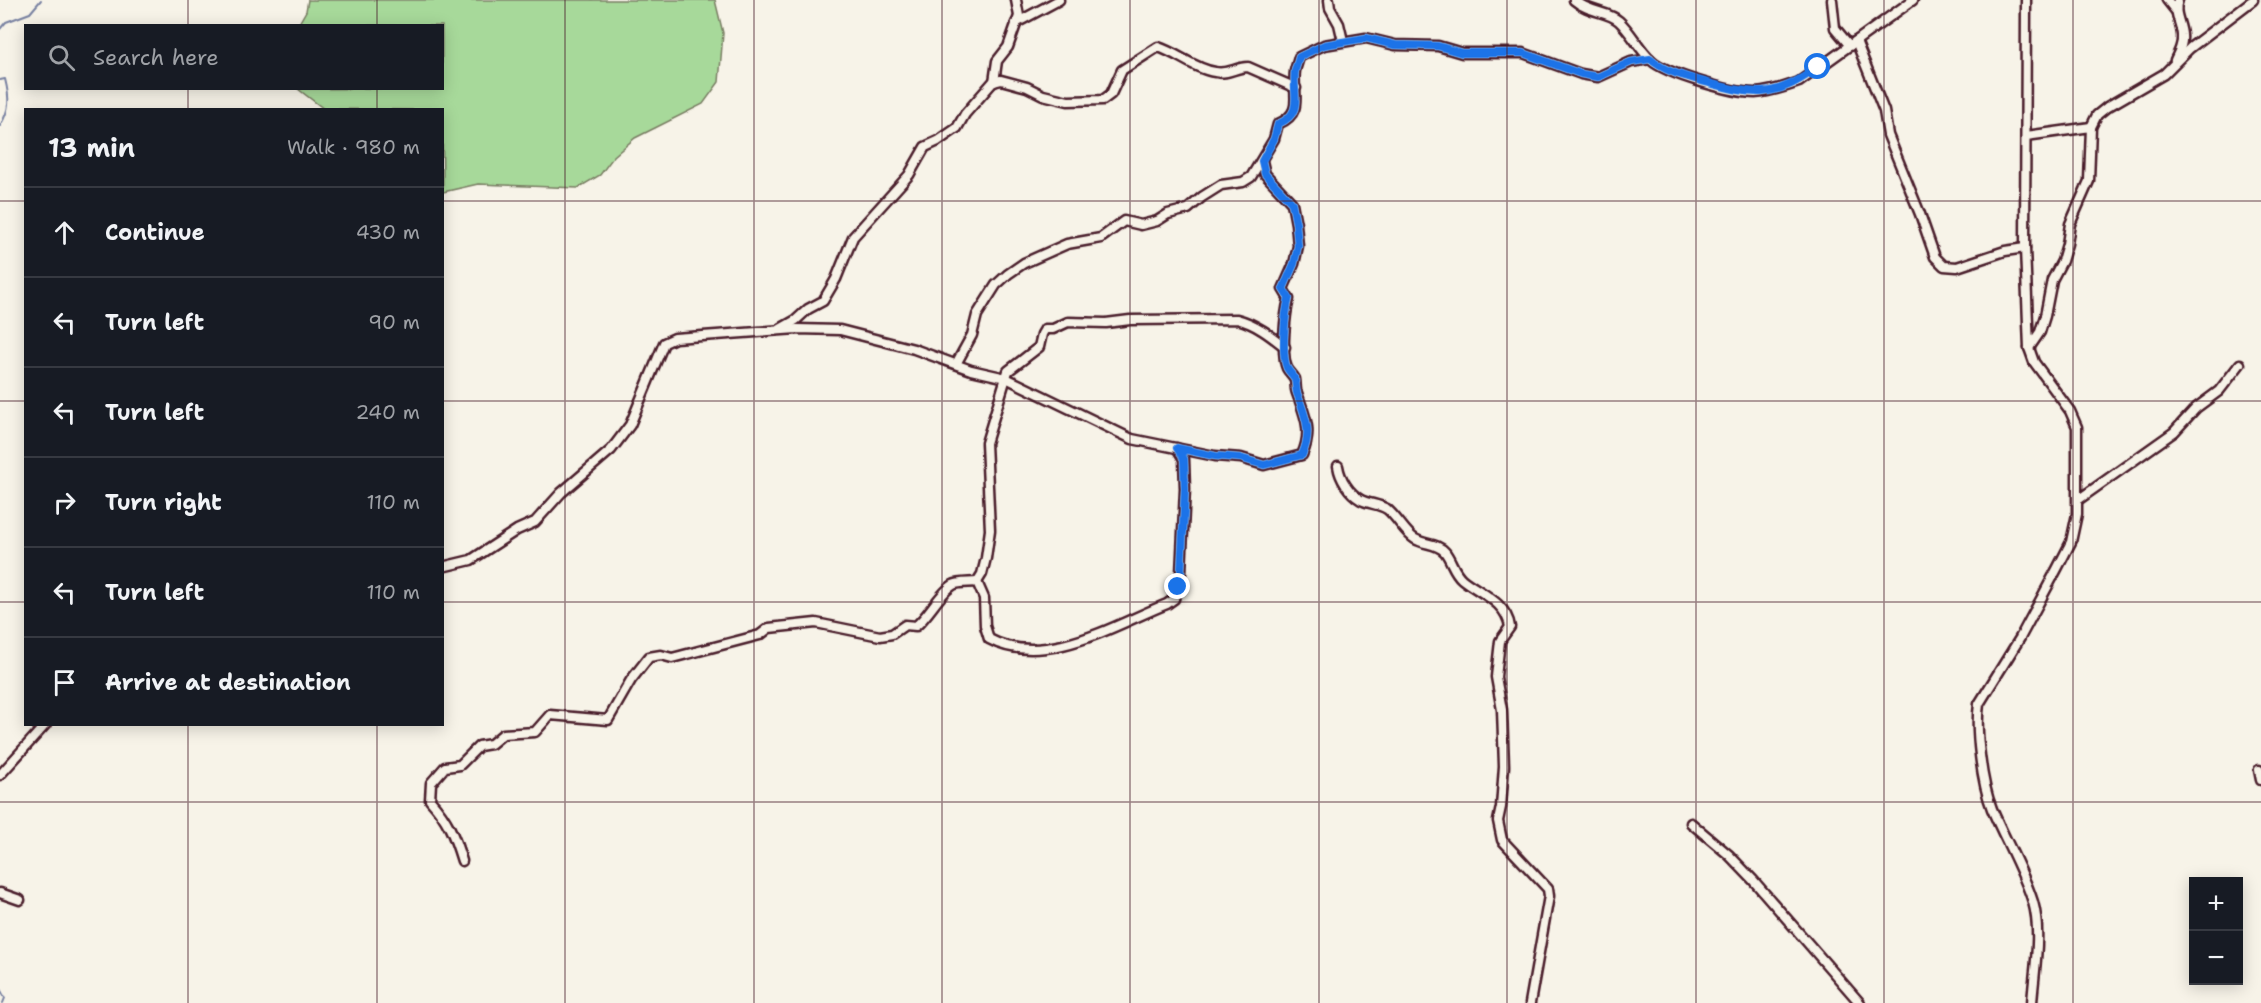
<!DOCTYPE html>
<meta charset="utf-8">
<style>
body{margin:0;font-family:"Shantell Sans",sans-serif;background:#20242c;color:#f1f3f6}
.controls{position:absolute;right:18px;bottom:18px;display:grid;overflow:hidden;border-radius:0px;box-shadow:0 3px 15px #0003}
.controls button{width:54px;height:54px;display:grid;place-items:center;padding:0;border:0;border-bottom:2px solid #363941;background:#171b24;color:#f1f3f6;font:30px sans-serif}
.stop{position:absolute;width:18px;height:18px;margin:-14px;border:4px solid #1a73e8;border-radius:50%;background:#fff}
.stop.end{background:#1a73e8;border-color:#fff;box-shadow:0 2px 6px #0008}
.list{margin:0;padding:0;list-style:none}
h2{display:flex;justify-content:space-between;align-items:center;height:78px;margin:0;padding:0 24px;font-size:26px}
h2 small{font-size:20px;font-weight:400;color:#9ea1a6}
.list li{display:grid;grid-template-columns:39px 1fr auto;gap:18px;align-items:center;box-sizing:border-box;height:90px;padding:0 24px;border-top:2px solid #363941}
.list b{display:block;font-size:22px;white-space:nowrap}
.list em{font-size:20px;font-style:normal;color:#9ea1a6}
.icon{flex:none;width:33px;height:33px;fill:none;stroke:currentColor;stroke-width:2;stroke-linecap:round;stroke-linejoin:round}
.map{position:relative;flex:none;width:2261px;height:1003px;overflow:hidden}
.search{position:absolute;background:#171b24;box-shadow:0 3px 15px #0003;left:24px;top:24px;width:420px;height:66px;display:flex;align-items:center;gap:15px;box-sizing:border-box;padding:0 21px;border-radius:0px;color:#9ea1a6;font-size:22px}
.panel{position:absolute;background:#171b24;box-shadow:0 3px 15px #0003;left:24px;top:108px;width:420px;height:618px;border-radius:0px}
.map>svg:first-child{display:block}
.green{fill:#a7d99a;stroke:#787c62;stroke-width:1.5}
.lines{fill:none;stroke-linecap:round;stroke-linejoin:round}
.stream{stroke:#7881a1;stroke-width:2}
.street-casing{stroke:#4a1f2b;stroke-width:13}
.street{stroke:#f7f3e8;stroke-width:8}
.route{stroke:#1a73e8;stroke-width:8}
.grid{fill:none;stroke:#4a1f2b;stroke-width:1.5;stroke-opacity:0.55}
</style>
<div class="map">
<svg width="2261" height="1003" viewBox="0 0 2261 1003">
<rect width="100%" height="100%" fill="#f7f3e8"/>
<filter id="ink" filterUnits="userSpaceOnUse"><feTurbulence type="fractalNoise" baseFrequency=".0167" numOctaves="2"/><feDisplacementMap in="SourceGraphic" scale="12" xChannelSelector="R" yChannelSelector="G"/><feConvolveMatrix kernelMatrix="1 2 1 2 8 2 1 2 1" color-interpolation-filters="sRGB"/></filter>
<g filter="url(#ink)">
<!-- green -->
<polygon class="green" points="308,0 715,0 723,33 719,82 703,104 635,138 614,156 600,175 578,188 478,184 443,192 442,110 324,109 298,89 442,88 442,26 298,25 306,11"/>
<g class="lines">
<!-- stream -->
<g class="stream">
<polyline points="0,29 6,22 30,13 41,0"/>
<path d="M0,80L5,79C10,99 10,109 0,126"/>
<polyline points="0,989 5,998 3,1003"/>
</g>
<!-- street casing -->
<g class="street-casing">
<g id="street">
<polyline points="1329,0 1330,8 1339,24 1343,41"/>
<path d="M1574,0C1589,13 1608,11 1619,21C1631,32 1639,49 1651,60C1666,74 1733,93 1755,93C1770,92 1785,87 1799,82L1913,0"/>
<polyline points="1832,0 1835,28 1850,46"/>
<path d="M2026,0L2025,248L2029,348L2034,362L2070,411L2077,427V514L2071,542L2057,569L2020,638L1979,704C1975,731 1982,784 1992,809C2005,840 2023,870 2033,902C2042,933 2034,971 2032,1003"/>
<polyline points="2167,0 2175,10"/>
<polyline points="1016,23 1059,0"/>
<polyline points="1856,41 1884,111 1888,135 1920,214 1935,257 1944,266 1957,267 2005,251 2025,248"/>
<path d="M2175,60C2179,52 2183,44 2182,35C2181,22 2173,13 2178,0"/>
<polyline points="994,82 997,61 1008,47 1019,16 1016,0"/>
<polyline points="2026,136 2091,127"/>
<path d="M780,329L796,320L808,309L823,301L836,279L853,237L909,175L925,147L938,141L957,128L965,114L993,82L1001,80L1027,87L1043,95L1068,101L1103,100L1111,94L1122,70L1158,47C1177,53 1195,69 1215,72C1228,75 1236,67 1248,67L1296,88"/>
<polyline points="2029,348 2040,332 2045,316 2052,280 2062,261 2067,244 2070,224 2089,181 2091,127 2097,115 2107,107 2164,74 2190,48 2253,0"/>
<path d="M956,364L972,335L977,315L996,285L1008,274L1024,263L1067,244L1101,238L1124,221L1141,225L1157,221L1168,214L1188,209L1202,197L1221,185L1243,182L1251,177L1274,139L1278,124C1305,113 1292,93 1295,71C1296,66 1298,62 1299,57L1324,45L1366,38L1395,45L1438,46L1462,53H1523L1581,74L1598,77L1631,62L1650,59"/>
<path d="M1338,466C1340,479 1349,493 1361,500C1369,504 1379,504 1387,509C1397,517 1406,534 1415,539C1425,545 1437,543 1445,552C1452,561 1453,571 1462,579C1479,593 1506,601 1510,627L1500,641L1496,677L1502,710L1504,766L1501,807L1498,821L1502,840L1548,889L1549,896L1530,1003"/>
<polyline points="2078,500 2174,432 2196,408 2219,391 2240,364"/>
<path d="M442,567L471,560L517,530L535,522L561,493L611,450L630,425L664,343L675,338L797,329L840,330L914,349L971,370L1006,378L1132,439L1215,456L1241,458L1264,465L1302,455C1313,431 1305,416 1297,393C1295,389 1296,384 1295,379C1293,375 1289,372 1287,368C1281,354 1285,314 1289,299L1283,289L1294,264L1298,246L1296,224L1292,203L1265,174L1262,161"/>
<path d="M977,582L984,598L985,626L989,639C1045,669 1116,624 1167,604L1174,599L1181,573L1185,489L1184,459L1177,448"/>
<polyline points="2259,770 2261,780"/>
<polyline points="0,775 46,724"/>
<polyline points="1691,823 1729,855 1753,880 1860,1003"/>
<path d="M462,861C454,835 448,820 430,800L431,783L445,767L460,765L479,746L491,744L503,734L535,732L550,715L608,720L631,680L649,657L661,655L672,658L760,635L769,628L816,623L880,636L892,634L905,625L916,626C929,615 940,593 953,585C958,582 970,583 977,582L982,574L986,558L990,530L986,443L1008,371L1039,347L1042,334L1045,329H1053L1068,322L1106,323L1130,320L1237,319C1256,324 1270,335 1285,347"/>
<polyline points="0,893 20,900"/>
</g>
</g>
<!-- street -->
<use href="#street" class="street"/>
</g>
</g>
<g class="lines" filter="url(#ink)">
<!-- route -->
<path class="route" d="M1178,587L1181,573L1185,489L1184,459L1177,448L1215,456L1240,458L1264,465L1302,455C1313,431 1305,416 1297,393C1296,389 1296,384 1295,379C1293,375 1289,372 1287,368C1281,354 1285,313 1289,298L1283,289L1294,264L1298,246L1296,224L1292,203L1265,174L1262,161L1274,139L1278,124C1305,113 1292,93 1295,71C1296,66 1298,62 1299,57L1324,45L1366,38L1395,45L1438,46L1462,53H1523L1581,74L1598,77L1631,62L1650,59C1667,73 1685,76 1705,82C1754,95 1775,100 1818,67"/>
</g>
<!-- grid -->
<path class="grid" d="M188,0V26M377,0V26M565,0V1003M754,0V1003M942,0V1003M1130,0V1003M1319,0V1003M1507,0V1003M1696,0V1003M1884,0V1003M2073,0V1003M188,88V110M377,88V110M0,201H26M442,201H2261M0,401H26M442,401H2261M0,602H26M442,602H2261M188,724V1003M377,724V1003M0,802H2261"/>
</svg>
<div class="controls">
<button>+</button>
<button>−</button>
</div>
<div class="stop" style="left:1818px;top:67px"></div>
<div class="stop end" style="left:1178px;top:587px"></div>
<div class="search"><svg class="icon" aria-label="search" viewBox="0 0 24 24"><circle cx="10" cy="10" r="6"/><path d="M15 15l6 6"/></svg>Search here</div>
<section class="panel">
<h2>13 min<small>Walk · 980 m</small></h2>
<ul class="list">
<li><svg class="icon" aria-label="ahead" viewBox="0 0 24 24"><path d="M12 20V5M6 11l6-6 6 6"/></svg><div><b>Continue</b></div><em>430 m</em></li>
<li><svg class="icon" aria-label="left" viewBox="0 0 24 24"><path d="M17 20v-9H6M10 6l-5 5 5 5"/></svg><div><b>Turn left</b></div><em>90 m</em></li>
<li><svg class="icon" aria-label="left" viewBox="0 0 24 24"><path d="M17 20v-9H6M10 6l-5 5 5 5"/></svg><div><b>Turn left</b></div><em>240 m</em></li>
<li><svg class="icon" aria-label="right" viewBox="0 0 24 24"><path d="M7 20v-9h11M14 6l5 5-5 5"/></svg><div><b>Turn right</b></div><em>110 m</em></li>
<li><svg class="icon" aria-label="left" viewBox="0 0 24 24"><path d="M17 20v-9H6M10 6l-5 5 5 5"/></svg><div><b>Turn left</b></div><em>110 m</em></li>
<li><svg class="icon" aria-label="arrive" viewBox="0 0 24 24"><path d="M6 21V4h12l-3 4 3 4H6"/></svg><div><b>Arrive at destination</b></div></li>
</ul>
</section>
</div>
